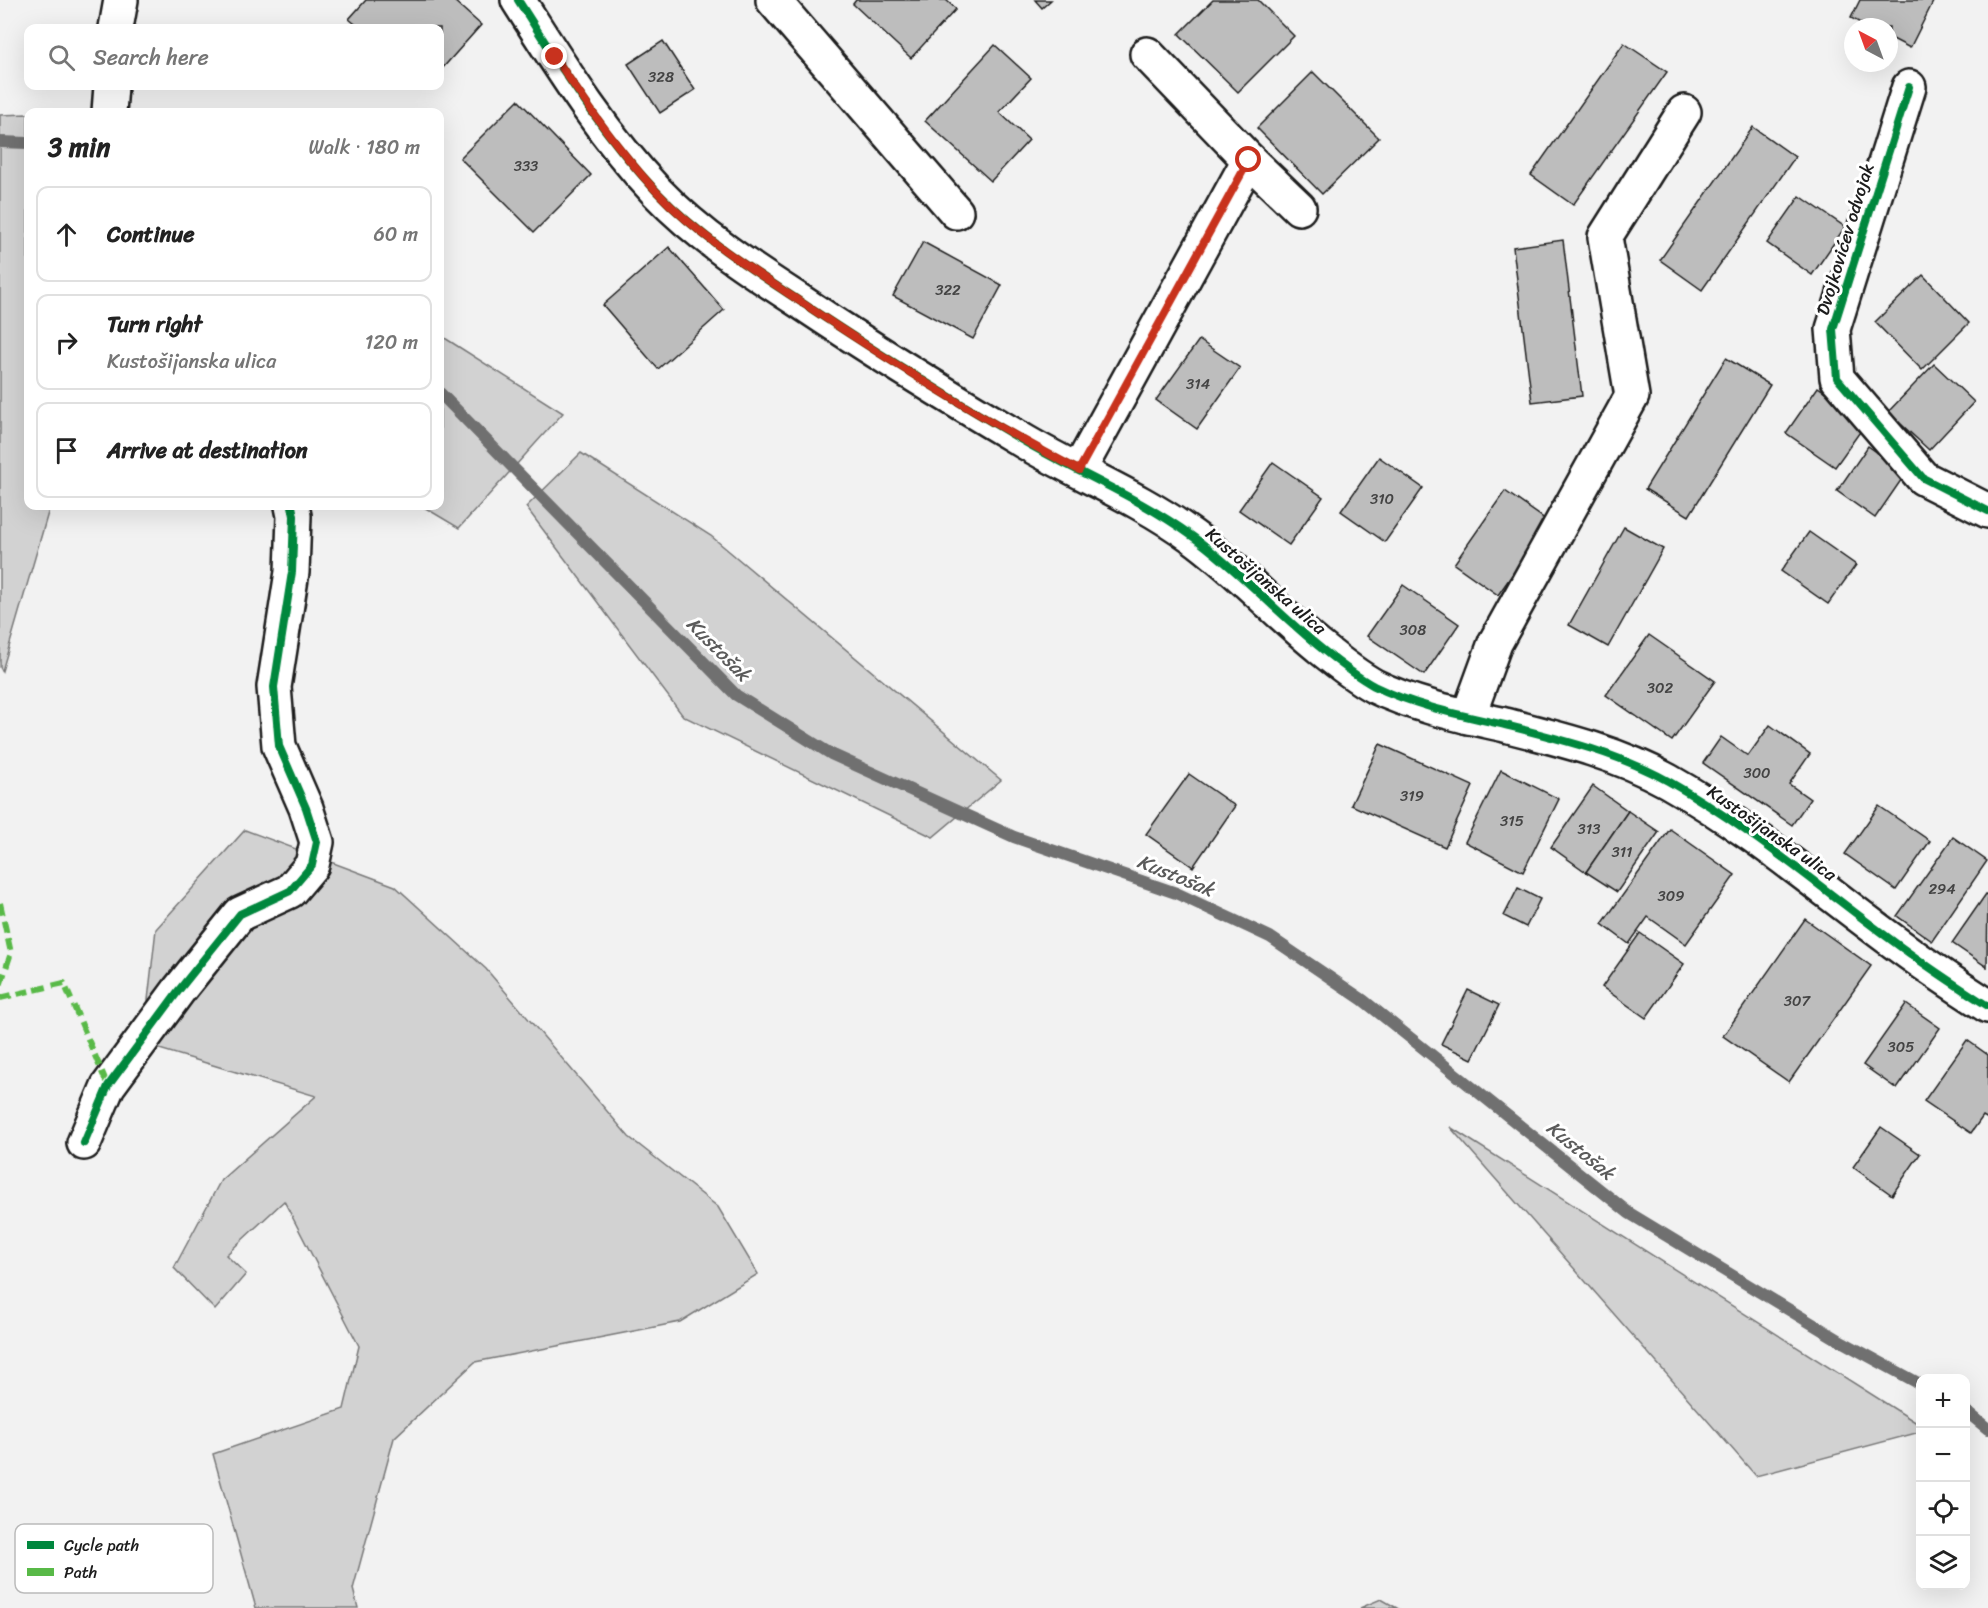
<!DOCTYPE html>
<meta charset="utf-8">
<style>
body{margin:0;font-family:Sriracha,sans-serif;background:#f2f2f2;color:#222}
.controls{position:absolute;right:18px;bottom:18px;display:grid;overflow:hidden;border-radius:12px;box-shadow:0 6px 24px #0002}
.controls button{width:54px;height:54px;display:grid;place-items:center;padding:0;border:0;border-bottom:2px solid #e0e0e0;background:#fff;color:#222;font:30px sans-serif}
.compass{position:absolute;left:1844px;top:18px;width:54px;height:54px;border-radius:50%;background:#fff;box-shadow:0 6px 24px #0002;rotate:319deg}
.stop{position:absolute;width:18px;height:18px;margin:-14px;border:4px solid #c8321e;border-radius:50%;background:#fff}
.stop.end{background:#c8321e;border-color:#fff;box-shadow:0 2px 6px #0008}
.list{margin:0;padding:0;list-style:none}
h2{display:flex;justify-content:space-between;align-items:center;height:78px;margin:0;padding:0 24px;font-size:26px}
h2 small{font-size:20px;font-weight:400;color:#767676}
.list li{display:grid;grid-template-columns:39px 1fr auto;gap:18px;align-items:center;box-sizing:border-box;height:96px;margin:0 12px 12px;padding:0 12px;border:2px solid #e0e0e0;border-radius:12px}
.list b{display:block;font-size:22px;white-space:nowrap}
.list p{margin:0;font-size:20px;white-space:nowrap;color:#767676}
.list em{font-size:20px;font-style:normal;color:#767676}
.icon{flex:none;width:33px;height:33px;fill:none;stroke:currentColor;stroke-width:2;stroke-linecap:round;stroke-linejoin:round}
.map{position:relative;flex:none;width:1988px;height:1608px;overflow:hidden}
.search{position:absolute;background:#fff;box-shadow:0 6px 24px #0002;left:24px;top:24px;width:420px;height:66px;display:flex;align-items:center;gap:15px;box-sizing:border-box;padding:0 21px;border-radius:12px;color:#767676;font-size:22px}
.panel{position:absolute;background:#fff;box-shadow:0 6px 24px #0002;left:24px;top:108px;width:420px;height:402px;border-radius:12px}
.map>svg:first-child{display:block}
.green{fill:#d2d2d2;stroke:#777;stroke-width:1.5}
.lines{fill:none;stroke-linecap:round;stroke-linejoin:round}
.stream{stroke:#707070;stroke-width:12}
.building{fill:#bdbdbd;stroke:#1c1c1c;stroke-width:1.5}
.minor-casing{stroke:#1c1c1c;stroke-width:38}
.minor{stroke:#fff;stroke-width:33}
.quiet{stroke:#58b947;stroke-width:6;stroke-dasharray:12 6;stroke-linecap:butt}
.cycleway-casing{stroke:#fff;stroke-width:11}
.cycleway{stroke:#00873e;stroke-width:8}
.route{stroke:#c8321e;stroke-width:8}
.labels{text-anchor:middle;stroke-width:6;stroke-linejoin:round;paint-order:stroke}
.number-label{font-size:15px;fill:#444}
.street-label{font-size:18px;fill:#1c1c1c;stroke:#fff}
.water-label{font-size:20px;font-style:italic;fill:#5b5b5b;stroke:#fff}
.key{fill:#fff;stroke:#bbb;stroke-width:1.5}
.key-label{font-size:16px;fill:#1c1c1c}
</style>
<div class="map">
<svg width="1988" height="1608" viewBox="0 0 1988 1608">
<rect width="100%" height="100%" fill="#f2f2f2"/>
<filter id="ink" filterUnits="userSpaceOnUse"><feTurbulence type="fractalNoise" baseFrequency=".0167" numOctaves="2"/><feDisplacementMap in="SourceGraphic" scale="12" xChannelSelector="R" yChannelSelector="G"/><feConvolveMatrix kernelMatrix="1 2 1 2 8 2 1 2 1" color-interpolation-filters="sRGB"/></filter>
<g filter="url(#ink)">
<!-- green -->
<g class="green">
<polygon points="28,114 28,506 50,506 2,671 0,667 0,115"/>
<polygon points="440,335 563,413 459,528 422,506 440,506"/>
<polygon points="581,453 711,536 1001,780 933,837 683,716 526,507"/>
<polygon points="245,830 395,886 486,969 629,1137 718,1207 758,1274 680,1322 475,1362 394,1438 353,1589 358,1608 256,1608 213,1454 344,1409 359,1346 284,1201 226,1255 246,1274 215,1310 174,1268 221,1180 316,1096 156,1048 148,1000 156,929"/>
<polygon points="1450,1127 1920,1425 1920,1432 1756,1476"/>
<polygon points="1381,1599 1397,1608 1360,1608"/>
</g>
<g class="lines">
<!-- stream -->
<g class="stream">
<polyline points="0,142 28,143"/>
<polyline points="440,393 736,695 831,754 1014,837 1176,893 1270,937 1363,1000 1629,1213 1839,1340 1920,1384"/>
<polyline points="1966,1411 1988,1429"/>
</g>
</g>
<!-- building -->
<g class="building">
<polygon points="366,0 453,0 481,25 440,71 440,28 360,28 349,19"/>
<polygon points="856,0 946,0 956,9 911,58 853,4"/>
<polygon points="1035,0 1051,0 1042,8"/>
<polygon points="1213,0 1258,0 1294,36 1238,92 1179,34"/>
<polygon points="1860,0 1934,0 1910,48 1889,37 1889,27 1868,27 1851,18"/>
<polygon points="663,41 695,90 660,113 628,64"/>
<polygon points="1624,43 1667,72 1573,205 1531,175"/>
<polygon points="995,45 1031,78 999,112 1029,140 991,181 925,121"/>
<polygon points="1313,72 1379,138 1322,194 1257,128"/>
<polygon points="518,100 591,175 534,232 460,158"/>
<polygon points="1753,127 1795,157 1702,290 1660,260"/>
<polygon points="1800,196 1845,227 1812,275 1767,243"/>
<polygon points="1563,240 1582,396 1532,402 1513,247"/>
<polygon points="923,242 1002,285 973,339 893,296"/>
<polygon points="669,247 724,310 658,369 603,305"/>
<polygon points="1923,275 1969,323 1922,370 1875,322"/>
<polygon points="1199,340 1240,368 1197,429 1156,400"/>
<polygon points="1726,358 1770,385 1689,516 1645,489"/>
<polygon points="1934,364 1974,402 1929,450 1888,412"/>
<polygon points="1818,387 1867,422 1835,467 1786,433"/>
<polygon points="1868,446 1906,473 1875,518 1837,491"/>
<polygon points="1379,457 1423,488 1385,542 1341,511"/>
<polygon points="1273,462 1323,497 1289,545 1239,510"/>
<polygon points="1505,491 1549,522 1498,595 1454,564"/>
<polygon points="1624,527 1663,549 1608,647 1569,625"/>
<polygon points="1809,532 1856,565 1828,604 1781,571"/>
<polygon points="1403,585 1459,624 1424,675 1367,636"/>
<polygon points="1649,635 1715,681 1672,741 1606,695"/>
<polygon points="1770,725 1810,754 1789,784 1810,799 1792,825 1703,763 1721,737 1748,756"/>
<polygon points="1380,744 1473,786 1445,847 1351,805"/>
<polygon points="1501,770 1559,799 1523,872 1465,842"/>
<polygon points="1189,774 1235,806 1193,867 1146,834"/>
<polygon points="1593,786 1628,811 1586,872 1551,847"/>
<polygon points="1879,806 1930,841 1896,890 1845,854"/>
<polygon points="1628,811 1659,832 1617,892 1586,872"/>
<polygon points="1670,829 1735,875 1686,944 1648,917 1629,944 1602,924"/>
<polygon points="1953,837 1987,861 1932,941 1897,916"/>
<polygon points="1518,888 1540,899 1526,927 1504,916"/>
<polygon points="1986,894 1988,895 1987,967 1952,943"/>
<polygon points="1805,919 1871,966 1789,1082 1723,1036"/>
<polygon points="1640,933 1684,964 1646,1018 1602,987"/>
<polygon points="1468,990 1499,1005 1472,1059 1441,1044"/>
<polygon points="1906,1004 1940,1028 1897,1089 1863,1065"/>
<polygon points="1967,1040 1988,1055 1988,1119 1983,1116 1971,1133 1924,1101"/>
<polygon points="1881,1127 1920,1154 1892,1195 1853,1167"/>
</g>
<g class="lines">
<!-- minor casing -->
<g class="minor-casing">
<g id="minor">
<path d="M518,0C560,66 602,134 657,192C699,236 750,269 801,302C874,351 949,397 1025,442C1080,474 1140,498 1192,536C1238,569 1277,613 1322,649C1338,662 1356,676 1374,686C1415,706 1461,715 1505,725C1560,739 1618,753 1668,781C1748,826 1817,885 1890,939C1922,963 1955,985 1988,1006"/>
<polyline points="773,0 956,212"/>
<polyline points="116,28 121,0"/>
<polyline points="1909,87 1833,329 1837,378 1923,478 1988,511"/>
<polyline points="109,112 111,86"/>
<polyline points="1249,160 1299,208"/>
<polyline points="1079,470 1249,160 1147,54"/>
<polyline points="1468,717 1495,643 1632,396 1605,237 1684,112"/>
<polyline points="84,1143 108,1086 179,990 240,914 290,891 312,865 317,842 306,808 279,746 274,687 292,572 294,516 292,506"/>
</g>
</g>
<!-- minor -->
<use href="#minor" class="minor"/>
<!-- quiet -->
<g class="quiet">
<polyline points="0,903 11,953 0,986"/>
<polyline points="0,998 64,983 108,1086"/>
</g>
<!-- cycleway casing -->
<g class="cycleway-casing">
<g id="cycleway">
<path d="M518,0C560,66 602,134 657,192C699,236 750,269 801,302C874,351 949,397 1025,442C1080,474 1140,498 1192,536C1238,569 1277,613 1322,649C1338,662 1356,676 1374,686C1415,706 1461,715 1505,725C1560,739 1618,753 1668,781C1748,826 1817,885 1890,939C1922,963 1955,985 1988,1006"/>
<polyline points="1909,87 1833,329 1837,378 1923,478 1988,511"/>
<polyline points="84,1143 108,1086 179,990 240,914 290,891 312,865 317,842 306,808 279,746 274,687 292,572 294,516 292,506"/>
</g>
</g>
<!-- cycleway -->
<use href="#cycleway" class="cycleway"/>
</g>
</g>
<g class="lines" filter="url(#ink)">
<!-- route -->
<path class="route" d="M555,57C586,104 618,150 656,191C699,237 754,271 807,306C895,365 985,421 1079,470L1249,160"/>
</g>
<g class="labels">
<!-- number labels -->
<g class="number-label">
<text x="661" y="82">328</text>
<text x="526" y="171">333</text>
<text x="948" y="295">322</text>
<text x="1198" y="389">314</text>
<text x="1382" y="504">310</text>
<text x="1413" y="635">308</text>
<text x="1660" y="693">302</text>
<text x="1757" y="778">300</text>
<text x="1412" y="801">319</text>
<text x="1512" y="826">315</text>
<text x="1589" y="834">313</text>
<text x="1622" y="857">311</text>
<text x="1942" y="894">294</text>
<text x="1671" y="901">309</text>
<text x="1797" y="1006">307</text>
<text x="1901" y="1052">305</text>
</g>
<!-- street labels -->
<g class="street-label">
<text transform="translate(1845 239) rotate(-73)" y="6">Dvojkovićev odvojak</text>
<text transform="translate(1266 581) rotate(41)" y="6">Kustošijanska ulica</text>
<text transform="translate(1772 833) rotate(35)" y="6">Kustošijanska ulica</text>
</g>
<!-- water labels -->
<g class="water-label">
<text transform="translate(719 649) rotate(45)" y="7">Kustošak</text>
<text transform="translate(1176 875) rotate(22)" y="7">Kustošak</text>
<text transform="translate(1581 1150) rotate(39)" y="7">Kustošak</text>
</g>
</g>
<!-- legend -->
<rect x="15" y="1524" width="198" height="69" rx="9" class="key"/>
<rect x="27" y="1541" width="27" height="8" fill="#00873e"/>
<rect x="27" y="1568" width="27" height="8" fill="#58b947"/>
<g class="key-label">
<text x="64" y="1551">Cycle path</text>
<text x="64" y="1578">Path</text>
</g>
</svg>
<div class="controls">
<button>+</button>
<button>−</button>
<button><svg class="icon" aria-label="locate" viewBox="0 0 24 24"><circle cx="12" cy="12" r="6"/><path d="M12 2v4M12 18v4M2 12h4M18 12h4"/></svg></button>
<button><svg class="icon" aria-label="layers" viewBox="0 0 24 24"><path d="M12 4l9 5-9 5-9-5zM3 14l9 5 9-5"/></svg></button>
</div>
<svg class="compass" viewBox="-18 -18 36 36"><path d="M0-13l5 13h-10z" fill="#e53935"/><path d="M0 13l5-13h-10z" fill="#767676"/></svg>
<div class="stop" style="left:1249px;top:160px"></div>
<div class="stop end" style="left:555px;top:57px"></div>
<div class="search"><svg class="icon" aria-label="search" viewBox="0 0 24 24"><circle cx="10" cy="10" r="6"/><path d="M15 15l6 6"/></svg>Search here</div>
<section class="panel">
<h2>3 min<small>Walk · 180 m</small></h2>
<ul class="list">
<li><svg class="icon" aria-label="ahead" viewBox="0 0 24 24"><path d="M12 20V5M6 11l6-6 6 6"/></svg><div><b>Continue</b></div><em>60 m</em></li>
<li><svg class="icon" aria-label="right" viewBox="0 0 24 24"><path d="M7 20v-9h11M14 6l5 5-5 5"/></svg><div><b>Turn right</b><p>Kustošijanska ulica</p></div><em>120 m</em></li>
<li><svg class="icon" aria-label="arrive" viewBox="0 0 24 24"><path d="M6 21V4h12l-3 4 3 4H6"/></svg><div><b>Arrive at destination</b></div></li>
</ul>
</section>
</div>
